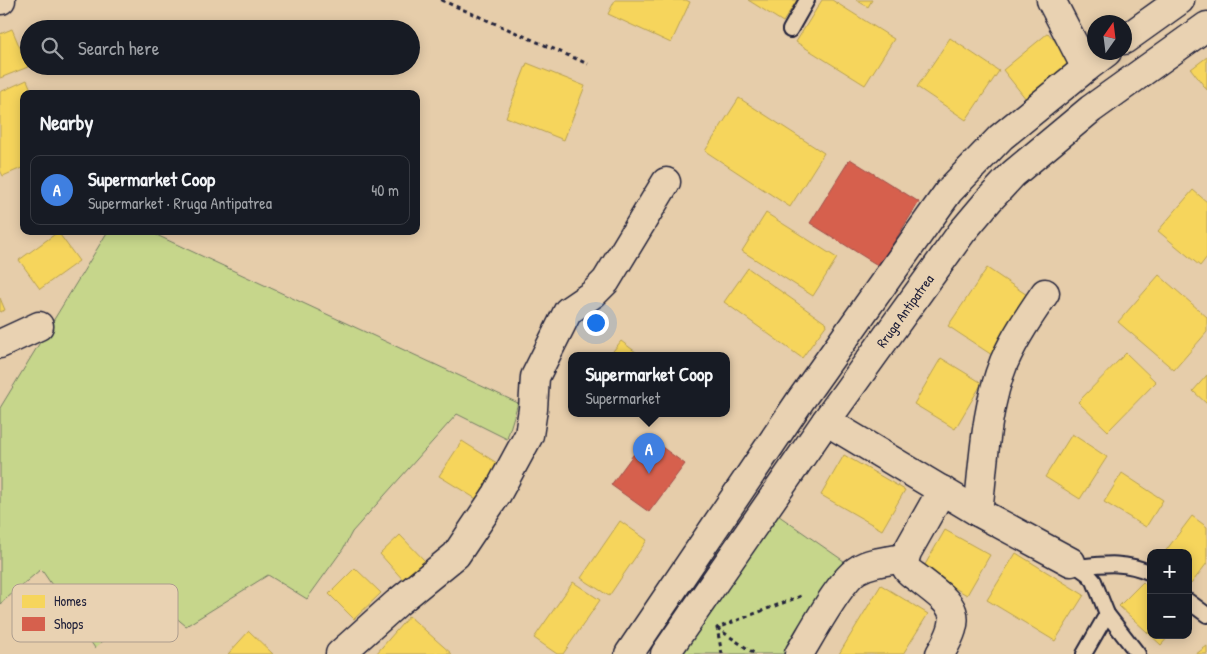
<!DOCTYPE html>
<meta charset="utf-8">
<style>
body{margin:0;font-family:"Patrick Hand",sans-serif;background:#242831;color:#f1f3f6}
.controls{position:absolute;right:15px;bottom:15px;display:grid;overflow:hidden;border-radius:10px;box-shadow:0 2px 12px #0003}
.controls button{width:45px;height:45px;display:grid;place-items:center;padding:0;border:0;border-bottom:1px solid #363941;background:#171b24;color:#f1f3f6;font:25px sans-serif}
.compass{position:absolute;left:1087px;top:15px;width:45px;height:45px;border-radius:50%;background:#171b24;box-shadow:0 2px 12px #0003;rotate:14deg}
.you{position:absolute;left:595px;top:322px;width:18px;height:18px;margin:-12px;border:4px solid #fff;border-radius:50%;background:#1a73e8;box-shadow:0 0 0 8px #1a73e833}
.badge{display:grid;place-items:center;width:32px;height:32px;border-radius:50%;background:#d93025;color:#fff;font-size:16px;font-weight:700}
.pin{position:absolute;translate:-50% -41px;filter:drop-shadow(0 1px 2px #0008)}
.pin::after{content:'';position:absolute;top:26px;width:18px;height:15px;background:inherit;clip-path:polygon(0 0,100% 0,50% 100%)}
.popup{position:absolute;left:568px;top:352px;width:162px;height:65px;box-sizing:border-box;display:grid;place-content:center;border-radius:10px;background:#171b24;filter:drop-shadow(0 1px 4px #0005);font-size:16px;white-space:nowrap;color:#9ea1a6}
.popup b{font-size:19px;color:#f1f3f6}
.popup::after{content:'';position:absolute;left:50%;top:100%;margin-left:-10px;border:10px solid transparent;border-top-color:#171b24}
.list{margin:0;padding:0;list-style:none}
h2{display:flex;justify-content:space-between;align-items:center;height:65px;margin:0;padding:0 20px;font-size:21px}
h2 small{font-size:16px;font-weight:400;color:#9ea1a6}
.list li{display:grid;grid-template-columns:32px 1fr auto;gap:15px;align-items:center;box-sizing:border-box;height:70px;margin:0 10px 10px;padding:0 10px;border:1px solid #363941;border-radius:10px}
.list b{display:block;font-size:19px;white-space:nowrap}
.list p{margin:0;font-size:16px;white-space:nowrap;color:#9ea1a6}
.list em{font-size:16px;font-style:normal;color:#9ea1a6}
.icon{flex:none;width:28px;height:28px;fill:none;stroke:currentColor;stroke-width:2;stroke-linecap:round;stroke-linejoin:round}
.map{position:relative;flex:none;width:1207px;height:654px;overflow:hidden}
.search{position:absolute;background:#171b24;box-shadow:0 2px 12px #0003;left:20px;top:20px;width:400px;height:55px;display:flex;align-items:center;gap:12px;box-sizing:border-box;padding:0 18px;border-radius:28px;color:#9ea1a6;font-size:19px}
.panel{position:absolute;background:#171b24;box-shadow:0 2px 12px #0003;left:20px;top:90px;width:400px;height:145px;border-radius:10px}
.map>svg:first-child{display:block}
.green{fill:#c6d68b;stroke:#747c63}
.homes{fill:#f6d55c;stroke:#b69f52}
.shops{fill:#d6604d;stroke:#a04d48}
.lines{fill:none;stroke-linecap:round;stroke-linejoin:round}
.lane-casing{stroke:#22223b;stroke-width:18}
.street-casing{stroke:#22223b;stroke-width:31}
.primary-casing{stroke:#22223b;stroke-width:31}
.path{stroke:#22223b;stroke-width:3;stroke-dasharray:4 4;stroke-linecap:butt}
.lane{stroke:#e9d2b2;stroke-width:14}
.street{stroke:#e9d2b2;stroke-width:28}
.primary{stroke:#e9d2b2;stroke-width:28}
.labels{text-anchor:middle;stroke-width:5;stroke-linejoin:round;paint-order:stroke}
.street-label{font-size:14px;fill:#22223b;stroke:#e9d2b2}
.key{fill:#e9d2b2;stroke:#ad9d8e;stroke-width:1}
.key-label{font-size:14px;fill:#22223b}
</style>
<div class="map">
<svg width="1207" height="654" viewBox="0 0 1207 654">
<rect width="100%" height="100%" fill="#e6cdaa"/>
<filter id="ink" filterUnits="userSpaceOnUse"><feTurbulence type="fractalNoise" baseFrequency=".02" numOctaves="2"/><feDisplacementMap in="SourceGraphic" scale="10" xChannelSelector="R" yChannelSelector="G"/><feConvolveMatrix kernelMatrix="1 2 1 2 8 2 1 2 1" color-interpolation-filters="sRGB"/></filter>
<g filter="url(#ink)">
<!-- green -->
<g class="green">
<polygon points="108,231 148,231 518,403 507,439 457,414 352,532 343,549 307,599 268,575 186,626 149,595 95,648 41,569 0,604 0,408"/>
<polygon points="772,511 851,566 795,654 679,654"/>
</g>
<!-- homes -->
<g class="homes">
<polygon points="615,0 686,0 690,2 671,43 608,14"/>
<polygon points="748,0 797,0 783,22"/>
<polygon points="822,0 832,0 894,39 865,85 796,42"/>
<polygon points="856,0 872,0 868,7"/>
<polygon points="12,29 28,67 0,78 0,34"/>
<polygon points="1048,33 1072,62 1026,99 1003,70"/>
<polygon points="950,38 999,71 966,120 917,87"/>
<polygon points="1207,57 1207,90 1191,69"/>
<polygon points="527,63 585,86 564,140 506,117"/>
<polygon points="27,80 33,94 24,94 24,167 3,176 0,170 0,92"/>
<polygon points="739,98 824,153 790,207 705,151"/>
<polygon points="1193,190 1207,202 1207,257 1200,266 1158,231"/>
<polygon points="766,213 837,258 813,296 742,251"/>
<polygon points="58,232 79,261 40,289 19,260"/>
<polygon points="748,268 827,324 802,358 724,302"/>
<polygon points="987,268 1033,299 995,357 948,326"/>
<polygon points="1159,275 1207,317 1207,332 1174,370 1118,322"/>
<polygon points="0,298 5,310 0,312"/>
<polygon points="621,341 640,355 610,355"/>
<polygon points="1126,353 1156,382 1108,431 1078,402"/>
<polygon points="941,358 982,383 955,429 914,404"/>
<polygon points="1207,375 1207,404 1193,391"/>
<polygon points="1072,434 1107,457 1080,499 1045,477"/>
<polygon points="462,441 500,465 478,500 439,476"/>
<polygon points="844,455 905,490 882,530 821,495"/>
<polygon points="1122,473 1163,500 1146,527 1104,502"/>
<polygon points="1192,516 1207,527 1207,563 1191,584 1188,582 1188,553 1164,553"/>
<polygon points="620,521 647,540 609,596 581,578"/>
<polygon points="945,530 990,555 967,595 922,570"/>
<polygon points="400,535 426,562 405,582 380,554"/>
<polygon points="1016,553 1084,595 1055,641 987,600"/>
<polygon points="355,568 381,593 354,619 329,594"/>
<polygon points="573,582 600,600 563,654 557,654 534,638"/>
<polygon points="1143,582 1151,590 1151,635 1170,635 1161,645 1119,606"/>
<polygon points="881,585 928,614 903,654 839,654"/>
<polygon points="409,616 452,654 376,654"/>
<polygon points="249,631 273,654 228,654"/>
<polygon points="1207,646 1207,654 1196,654"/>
</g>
<!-- shops -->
<g class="shops">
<polygon points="850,159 919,202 879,266 810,223"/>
<polygon points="647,436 685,464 649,512 611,485"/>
</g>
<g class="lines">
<!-- lane casing -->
<g class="lane-casing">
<g id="lane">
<polyline points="790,30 807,0"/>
<polyline points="1071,562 1088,574 1094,581 1107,614 1138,654"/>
<path d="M1077,567C1105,564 1125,561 1151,573"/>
<polyline points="1188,601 1207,615"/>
<polyline points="1084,654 1107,614"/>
</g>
</g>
<!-- street casing -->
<g class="street-casing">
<g id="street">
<polyline points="0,0 1,0"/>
<polyline points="1051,0 1086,68"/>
<polyline points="0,344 39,326"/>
<polyline points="826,421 978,512 1071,562"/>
<path d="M978,512C984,462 985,409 1004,362C1015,337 1030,315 1045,293"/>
<polyline points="340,654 397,603 456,555 497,494 529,435 533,409 535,377 568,311 593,294 606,281 666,182"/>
<path d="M799,654C811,635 841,578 859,569C872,561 889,561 904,558"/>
<path d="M940,654C965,612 954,606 919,579C912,574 906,571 904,562L907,552L942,490"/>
</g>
</g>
<!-- primary casing -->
<g class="primary-casing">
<g id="primary">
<polyline points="1124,40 1180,0"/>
<polyline points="629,654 800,401 949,191 1001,137 1086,68 1107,52"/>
<polyline points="665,654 826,421 962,232 989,200 1013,174 1091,109 1207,26"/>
</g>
</g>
<!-- path -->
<g class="path">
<polyline points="441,0 588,64"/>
<polyline points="717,628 755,654"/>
<polyline points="722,654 717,628 801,596"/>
</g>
<!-- lane -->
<use href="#lane" class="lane"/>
<!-- street -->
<use href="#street" class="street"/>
<!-- primary -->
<use href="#primary" class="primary"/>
</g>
</g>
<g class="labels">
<!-- street labels -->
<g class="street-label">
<text transform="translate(905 311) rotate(-54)" y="5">Rruga Antipatrea</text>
</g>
</g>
<!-- legend -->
<rect x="12" y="584" width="166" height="58" rx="8" class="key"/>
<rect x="22" y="595" width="23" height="13" fill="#f6d55c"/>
<rect x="22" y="617" width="23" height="14" fill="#d6604d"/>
<g class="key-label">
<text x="54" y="606">Homes</text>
<text x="54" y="629">Shops</text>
</g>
</svg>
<div class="controls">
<button>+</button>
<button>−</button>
</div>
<svg class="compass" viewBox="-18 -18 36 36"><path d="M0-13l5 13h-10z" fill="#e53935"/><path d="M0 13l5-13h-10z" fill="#9ea1a6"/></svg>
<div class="you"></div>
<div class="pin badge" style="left:649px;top:474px;background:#3f7fe0">A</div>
<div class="popup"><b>Supermarket Coop</b>Supermarket</div>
<div class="search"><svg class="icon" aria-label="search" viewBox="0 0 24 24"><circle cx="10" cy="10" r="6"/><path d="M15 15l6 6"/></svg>Search here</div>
<section class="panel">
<h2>Nearby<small></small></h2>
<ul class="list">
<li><span class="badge" style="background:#3f7fe0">A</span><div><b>Supermarket Coop</b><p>Supermarket · Rruga Antipatrea</p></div><em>40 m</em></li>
</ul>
</section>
</div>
